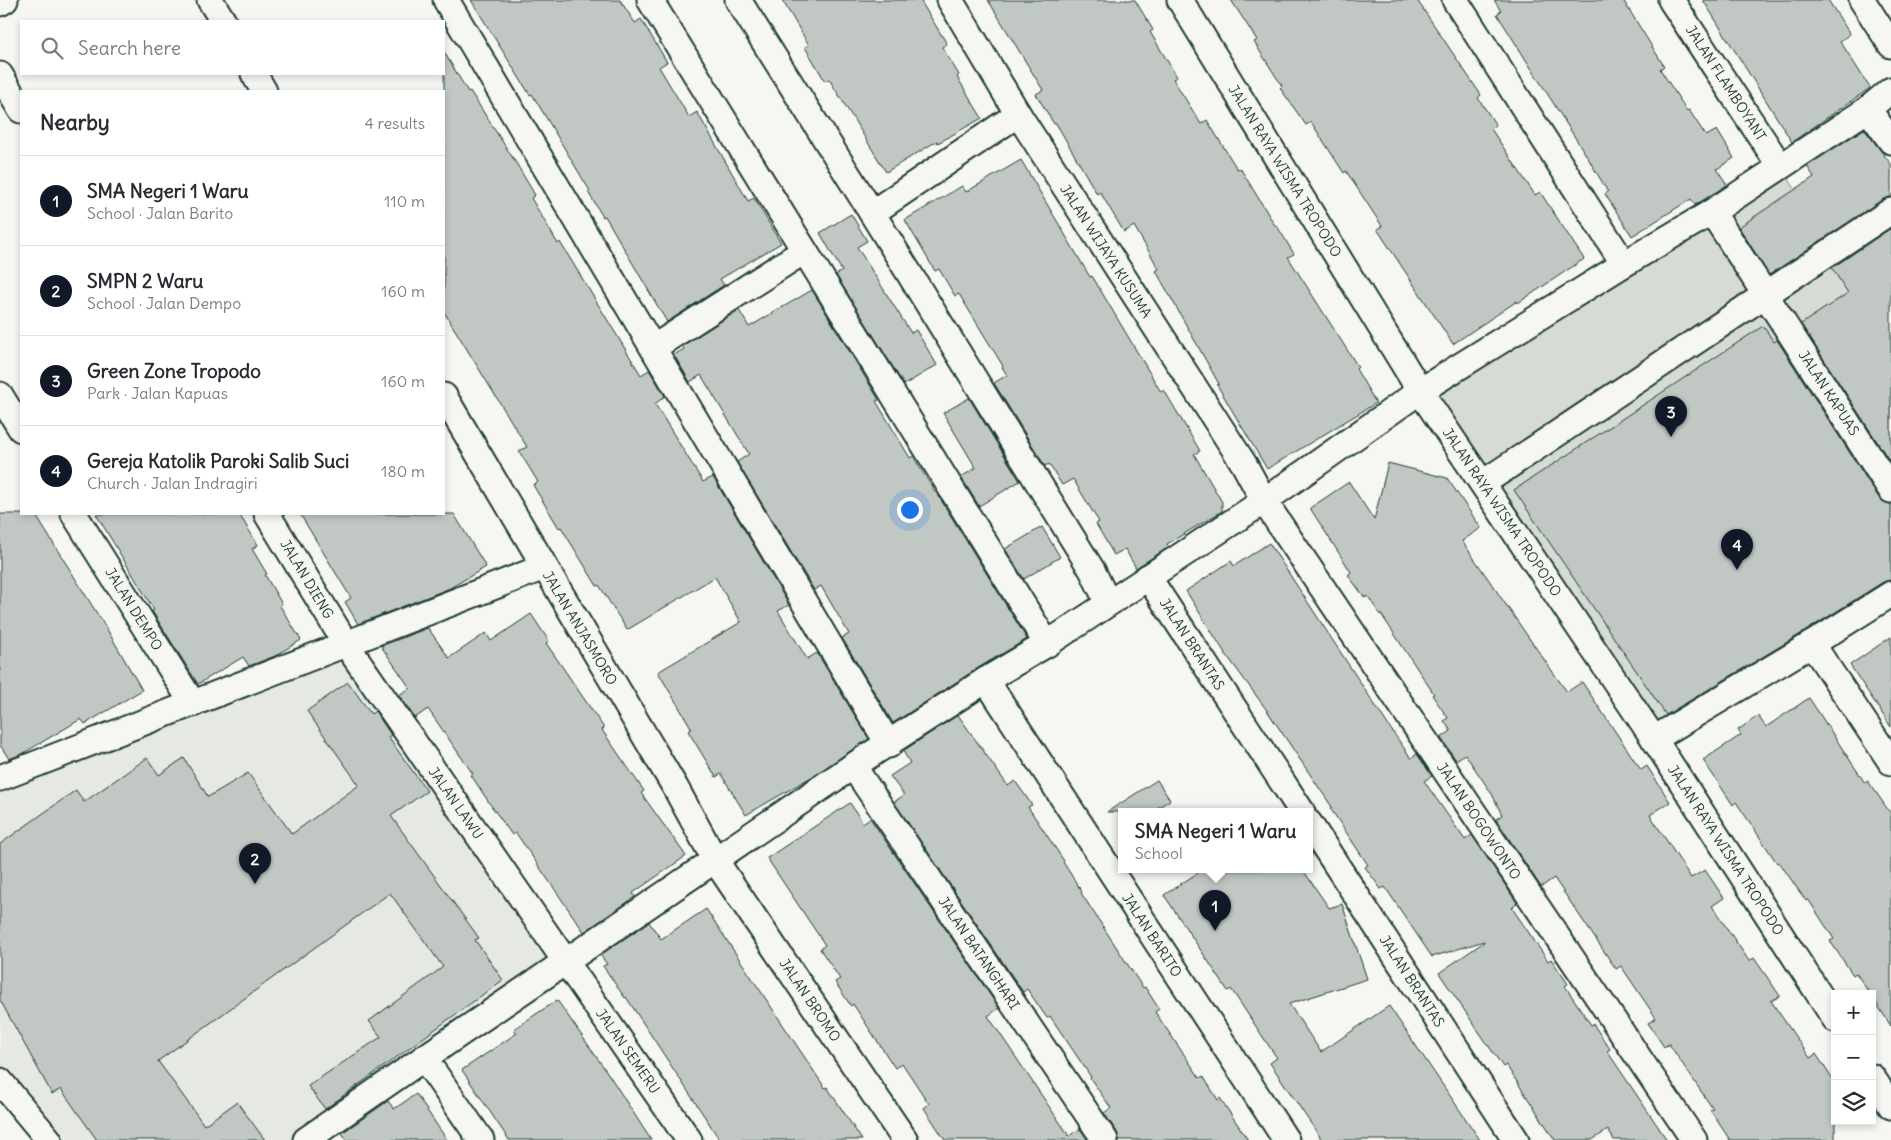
<!DOCTYPE html>
<meta charset="utf-8">
<style>
body{margin:0;font-family:Delius,sans-serif;background:#f7f7f7;color:#2b2b33}
.controls{position:absolute;right:15px;bottom:15px;display:grid;overflow:hidden;border-radius:0px;box-shadow:0 2px 8px #0003}
.controls button{width:45px;height:45px;display:grid;place-items:center;padding:0;border:0;border-bottom:1px solid #e1e1e2;background:#fff;color:#2b2b33;font:25px sans-serif}
.you{position:absolute;left:909px;top:509px;width:18px;height:18px;margin:-12px;border:4px solid #fff;border-radius:50%;background:#1a73e8;box-shadow:0 0 0 8px #1a73e833}
.badge{display:grid;place-items:center;width:32px;height:32px;border-radius:50%;background:#111827;color:#fff;font-size:16px;font-weight:700}
.pin{position:absolute;translate:-50% -41px;filter:drop-shadow(0 1px 2px #0008)}
.pin::after{content:'';position:absolute;top:26px;width:18px;height:15px;background:inherit;clip-path:polygon(0 0,100% 0,50% 100%)}
.popup{position:absolute;left:1118px;top:808px;width:195px;height:65px;box-sizing:border-box;display:grid;place-content:center;border-radius:0px;background:#fff;filter:drop-shadow(0 1px 4px #0005);font-size:16px;white-space:nowrap;color:#7c7c81}
.popup b{font-size:19px;color:#2b2b33}
.popup::after{content:'';position:absolute;left:50%;top:100%;margin-left:-10px;border:10px solid transparent;border-top-color:#fff}
.list{margin:0;padding:0;list-style:none}
h2{display:flex;justify-content:space-between;align-items:center;height:65px;margin:0;padding:0 20px;font-size:21px}
h2 small{font-size:16px;font-weight:400;color:#7c7c81}
.list li{display:grid;grid-template-columns:32px 1fr auto;gap:15px;align-items:center;box-sizing:border-box;height:90px;padding:0 20px;border-top:1px solid #e1e1e2}
.list b{display:block;font-size:19px;white-space:nowrap}
.list p{margin:0;font-size:16px;white-space:nowrap;color:#7c7c81}
.list em{font-size:16px;font-style:normal;color:#7c7c81}
.icon{flex:none;width:28px;height:28px;fill:none;stroke:currentColor;stroke-width:2;stroke-linecap:round;stroke-linejoin:round}
.map{position:relative;flex:none;width:1891px;height:1140px;overflow:hidden}
.search{position:absolute;background:#fff;box-shadow:0 2px 8px #0003;left:20px;top:20px;width:425px;height:55px;display:flex;align-items:center;gap:12px;box-sizing:border-box;padding:0 18px;border-radius:0px;color:#7c7c81;font-size:19px}
.panel{position:absolute;background:#fff;box-shadow:0 2px 8px #0003;left:20px;top:90px;width:425px;height:425px;border-radius:0px}
.map>svg:first-child{display:block}
.built{fill:#e6e8e4}
.green{fill:#d6dbd6;stroke:#7a8c85}
.building{fill:#c1c8c3;stroke:#1f3d34}
.lines{fill:none;stroke-linecap:round;stroke-linejoin:round}
.street-casing{stroke:#1f3d34;stroke-width:29}
.street{stroke:#f6f6f2;stroke-width:25}
.labels{text-anchor:middle;stroke-width:5;stroke-linejoin:round;paint-order:stroke}
.street-label{font-size:14px;fill:#1f3d34;stroke:#f6f6f2}
</style>
<div class="map">
<svg width="1891" height="1140" viewBox="0 0 1891 1140">
<rect width="100%" height="100%" fill="#f6f6f2"/>
<filter id="ink" filterUnits="userSpaceOnUse"><feTurbulence type="fractalNoise" baseFrequency=".02" numOctaves="2"/><feDisplacementMap in="SourceGraphic" scale="10" xChannelSelector="R" yChannelSelector="G"/><feConvolveMatrix kernelMatrix="1 2 1 2 8 2 1 2 1" color-interpolation-filters="sRGB"/></filter>
<g filter="url(#ink)">
<!-- built -->
<polygon class="built" points="348,650 565,958 297,1140 53,1140 0,1075 0,773"/>
<!-- green -->
<polygon class="green" points="1780,166 1891,334 1891,594 1654,739 1420,391"/>
<!-- building -->
<g class="building">
<polygon points="471,0 620,0 635,23 641,19 667,62 659,67 689,117 697,112 748,201 754,198 781,243 720,279 724,285 667,322 605,216 603,217 588,192 590,191 532,94 530,95"/>
<polygon points="782,0 920,0 947,44 942,47 959,75 957,77 982,118 938,143 937,141 886,172 829,79 825,81 805,47 809,45"/>
<polygon points="988,0 1135,0 1153,30 1150,32 1177,77 1173,79 1201,124 1207,120 1237,169 1240,168 1276,227 1277,226 1294,254 1288,257 1358,367 1356,369 1376,403 1267,469 1217,385 1219,384 1156,271 1159,269 1134,226 1124,232 1100,192 1097,194 1056,123 1054,124 1036,94 1043,90"/>
<polygon points="1231,0 1417,0 1481,95 1478,98 1496,125 1491,129 1535,195 1540,192 1584,259 1518,303 1517,301 1453,344 1377,229 1382,226 1346,171 1344,173 1311,122 1306,125 1280,88 1282,86 1254,42 1257,40"/>
<polygon points="1494,0 1623,0 1664,66 1660,69 1687,111 1689,110 1706,136 1717,130 1734,158 1717,169 1727,185 1695,205 1691,199 1632,236 1605,194 1608,192 1588,158 1497,14 1501,11"/>
<polygon points="1703,0 1828,0 1850,34 1840,41 1870,88 1792,142"/>
<polygon points="444,52 468,92 470,91 516,163 535,195 531,198 558,244 560,242 641,375 649,370 665,396 655,404 703,482 713,477 789,605 778,611 807,659 817,653 869,739 813,776 746,815 721,774 716,777 688,731 692,729 658,672 741,622 715,577 627,630 599,585 597,586 561,527 559,528 533,485 538,482 519,451 527,447 444,312"/>
<polygon points="1864,129 1891,164 1891,197 1883,199 1769,275 1739,227 1814,177 1807,166"/>
<polygon points="1021,160 1090,277 1092,276 1161,392 1164,390 1200,451 1194,454 1222,502 1222,511 1167,544 1169,547 1136,568 1125,549 1114,555 1096,524 1099,522 1073,479 1062,485 1049,464 1045,466 994,383 1007,375 1002,367 1003,366 959,294 955,296 939,269 935,271 905,220 962,186 966,192"/>
<polygon points="851,214 867,241 857,247 911,333 916,330 937,365 904,385 836,275 842,271 820,233"/>
<polygon points="1891,228 1891,463 1801,324 1848,293 1832,268"/>
<polygon points="812,290 879,400 876,401 910,458 913,456 935,492 936,492 1027,639 978,668 893,723 842,638 849,634 821,586 814,590 737,462 749,454 701,375 690,382 674,355 684,349 682,346 739,310 749,327"/>
<polygon points="1763,326 1774,342 1777,340 1879,498 1884,502 1891,504 1891,580 1883,582 1804,632 1666,715 1514,490"/>
<polygon points="969,398 1020,481 979,506 961,477 976,468 943,413"/>
<polygon points="1388,463 1447,478 1481,528 1462,541 1531,641 1567,692 1582,682 1641,770 1647,766 1670,802 1650,815 1691,878 1705,870 1724,898 1712,906 1749,961 1754,958 1780,996 1771,1001 1810,1058 1816,1054 1835,1083 1835,1140 1730,1140 1710,1110 1713,1109 1669,1044 1664,1047 1648,1023 1656,1018 1621,966 1616,969 1554,878 1541,887 1496,819 1502,815 1492,794 1465,754 1456,760 1441,738 1451,731 1444,721 1448,718 1432,695 1434,694 1381,614 1380,615 1368,596 1365,598 1348,575 1351,572 1310,508 1349,482 1374,520"/>
<polygon points="0,514 35,514 108,631 142,690 85,724 81,719 22,754 9,759 0,745"/>
<polygon points="96,514 239,514 258,545 252,549 267,574 265,575 282,604 280,606 301,640 275,656 249,666 243,657 198,684 152,611 154,610"/>
<polygon points="300,514 454,514 486,567 450,588 358,624 345,602 351,598"/>
<polygon points="1042,527 1060,557 1024,579 1005,549"/>
<polygon points="1269,543 1390,728 1411,758 1417,754 1432,776 1424,781 1465,840 1472,835 1517,903 1512,908 1548,961 1551,959 1568,984 1565,986 1591,1025 1593,1024 1610,1049 1607,1051 1667,1140 1614,1140 1608,1130 1592,1140 1555,1140 1506,1065 1503,1067 1439,973 1484,942 1484,941 1432,957 1385,887 1381,889 1365,867 1368,865 1330,808 1332,807 1266,709 1225,653 1186,591 1231,561 1234,566"/>
<polygon points="531,614 549,641 546,643 604,728 602,730 644,791 641,793 686,856 633,893 635,897 584,932 516,833 512,835 490,804 471,775 473,774 428,709 415,718 399,695 410,688 381,646 428,628 449,658 486,633 491,641"/>
<polygon points="1891,637 1891,727 1850,665"/>
<polygon points="348,682 371,714 375,711 391,735 388,737 427,791 391,816 479,938 475,940 503,980 325,1109 308,1086 381,1037 369,1021 443,967 390,893 158,1061 204,1125 237,1102 265,1140 97,1140 61,1089 52,1094 0,1000 0,844 76,790 84,802 147,758 159,775 184,758 208,797 248,773 292,834 359,785 307,711"/>
<polygon points="1809,698 1865,783 1868,781 1891,814 1891,1026 1872,997 1872,994 1870,994 1856,973 1853,975 1830,941 1834,939 1808,899 1806,901 1779,862 1777,863 1736,802 1733,805 1703,760 1741,735 1738,730 1758,716 1766,727"/>
<polygon points="958,715 1008,786 1015,781 1032,805 1028,807 1064,861 1063,862 1082,892 1081,893 1143,988 1145,987 1159,1009 1155,1012 1200,1078 1203,1076 1218,1100 1220,1098 1248,1140 1119,1140 1117,1132 1104,1113 1111,1108 1090,1078 1091,1077 1050,1016 1047,1018 1027,989 1023,992 894,802 904,795 890,776 910,763 903,751"/>
<polygon points="1157,780 1170,800 1151,812 1107,812"/>
<polygon points="850,803 863,823 870,818 999,1008 988,1016 1069,1136 1080,1129 1088,1140 945,1140 924,1108 929,1104 902,1063 895,1068 853,1004 851,1006 835,982 840,979 820,949 825,945 767,858"/>
<polygon points="1202,870 1303,870 1329,908 1342,904 1367,979 1289,1004 1321,1052 1389,1006 1480,1140 1322,1140 1270,1063 1277,1058 1231,989 1228,991 1164,895"/>
<polygon points="706,909 825,1088 827,1087 862,1140 720,1140 626,997 625,998 603,966 607,964 600,955 649,922 661,939"/>
<polygon points="557,1000 611,1078 651,1140 509,1140 462,1070 517,1033 514,1029"/>
<polygon points="416,1094 447,1140 347,1140 342,1133 388,1101 394,1109"/>
</g>
<g class="lines">
<!-- street casing -->
<g class="street-casing">
<g id="street">
<polyline points="210,0 223,21"/>
<polyline points="446,0 889,745"/>
<polyline points="650,0 1047,644"/>
<polyline points="738,0 872,213 1092,570 1108,603"/>
<polyline points="950,0 1018,114 1244,464 1264,501 1694,1140"/>
<polyline points="1180,0 1420,391 1654,739 1835,1019"/>
<polyline points="1455,0 1624,264"/>
<polyline points="1671,0 1780,166"/>
<polyline points="1862,0 1891,45"/>
<polyline points="0,3 5,0"/>
<polyline points="254,74 264,91"/>
<polyline points="0,75 21,110"/>
<polyline points="1868,109 1891,141"/>
<polyline points="1712,212 1891,490"/>
<polyline points="872,213 1018,114"/>
<polyline points="653,348 804,251"/>
<polyline points="0,395 21,429"/>
<polyline points="444,396 675,787 715,860 905,1140"/>
<polyline points="1483,483 1891,211"/>
<polyline points="74,514 193,704"/>
<polyline points="267,514 346,644 689,1140"/>
<polyline points="1148,577 1302,812"/>
<polyline points="1812,644 1891,762"/>
<polyline points="986,680 1286,1140"/>
<polyline points="1654,739 1812,644 1891,594"/>
<polyline points="853,766 1105,1140"/>
<polyline points="0,778 544,567"/>
<polyline points="1309,823 1516,1140"/>
<polyline points="424,1058 481,1140"/>
<polyline points="1872,1077 1891,1106"/>
<polyline points="0,1081 49,1140"/>
<polyline points="306,1140 424,1058 853,766 986,680 1047,644 1264,501 1420,391 1624,264 1712,212 1868,109 1891,90"/>
</g>
</g>
<!-- street -->
<use href="#street" class="street"/>
</g>
</g>
<g class="labels">
<!-- street labels -->
<g class="street-label">
<text transform="translate(1726 83) rotate(57)" y="5">JALAN FLAMBOYANT</text>
<text transform="translate(1285 171) rotate(58)" y="5">JALAN RAYA WISMA TROPODO</text>
<text transform="translate(1106 251) rotate(57)" y="5">JALAN WIJAYA KUSUMA</text>
<text transform="translate(1829 393) rotate(57)" y="5">JALAN KAPUAS</text>
<text transform="translate(1502 512) rotate(56)" y="5">JALAN RAYA WISMA TROPODO</text>
<text transform="translate(307 579) rotate(59)" y="5">JALAN DIENG</text>
<text transform="translate(134 609) rotate(58)" y="5">JALAN DEMPO</text>
<text transform="translate(580 628) rotate(59)" y="5">JALAN ANJASMORO</text>
<text transform="translate(1192 644) rotate(57)" y="5">JALAN BRANTAS</text>
<text transform="translate(456 803) rotate(55)" y="5">JALAN LAWU</text>
<text transform="translate(1479 821) rotate(56)" y="5">JALAN BOGOWONTO</text>
<text transform="translate(1726 850) rotate(57)" y="5">JALAN RAYA WISMA TROPODO</text>
<text transform="translate(1152 935) rotate(57)" y="5">JALAN BARITO</text>
<text transform="translate(979 953) rotate(56)" y="5">JALAN BATANGHARI</text>
<text transform="translate(1412 981) rotate(57)" y="5">JALAN BRANTAS</text>
<text transform="translate(810 1000) rotate(56)" y="5">JALAN BROMO</text>
<text transform="translate(628 1051) rotate(55)" y="5">JALAN SEMERU</text>
</g>
</g>
</svg>
<div class="controls">
<button>+</button>
<button>−</button>
<button><svg class="icon" aria-label="layers" viewBox="0 0 24 24"><path d="M12 4l9 5-9 5-9-5zM3 14l9 5 9-5"/></svg></button>
</div>
<div class="you"></div>
<div class="pin badge" style="left:1215px;top:931px">1</div>
<div class="popup"><b>SMA Negeri 1 Waru</b>School</div>
<div class="pin badge" style="left:255px;top:884px">2</div>
<div class="pin badge" style="left:1671px;top:437px">3</div>
<div class="pin badge" style="left:1737px;top:570px">4</div>
<div class="search"><svg class="icon" aria-label="search" viewBox="0 0 24 24"><circle cx="10" cy="10" r="6"/><path d="M15 15l6 6"/></svg>Search here</div>
<section class="panel">
<h2>Nearby<small>4 results</small></h2>
<ul class="list">
<li><span class="badge">1</span><div><b>SMA Negeri 1 Waru</b><p>School · Jalan Barito</p></div><em>110 m</em></li>
<li><span class="badge">2</span><div><b>SMPN 2 Waru</b><p>School · Jalan Dempo</p></div><em>160 m</em></li>
<li><span class="badge">3</span><div><b>Green Zone Tropodo</b><p>Park · Jalan Kapuas</p></div><em>160 m</em></li>
<li><span class="badge">4</span><div><b>Gereja Katolik Paroki Salib Suci</b><p>Church · Jalan Indragiri</p></div><em>180 m</em></li>
</ul>
</section>
</div>
